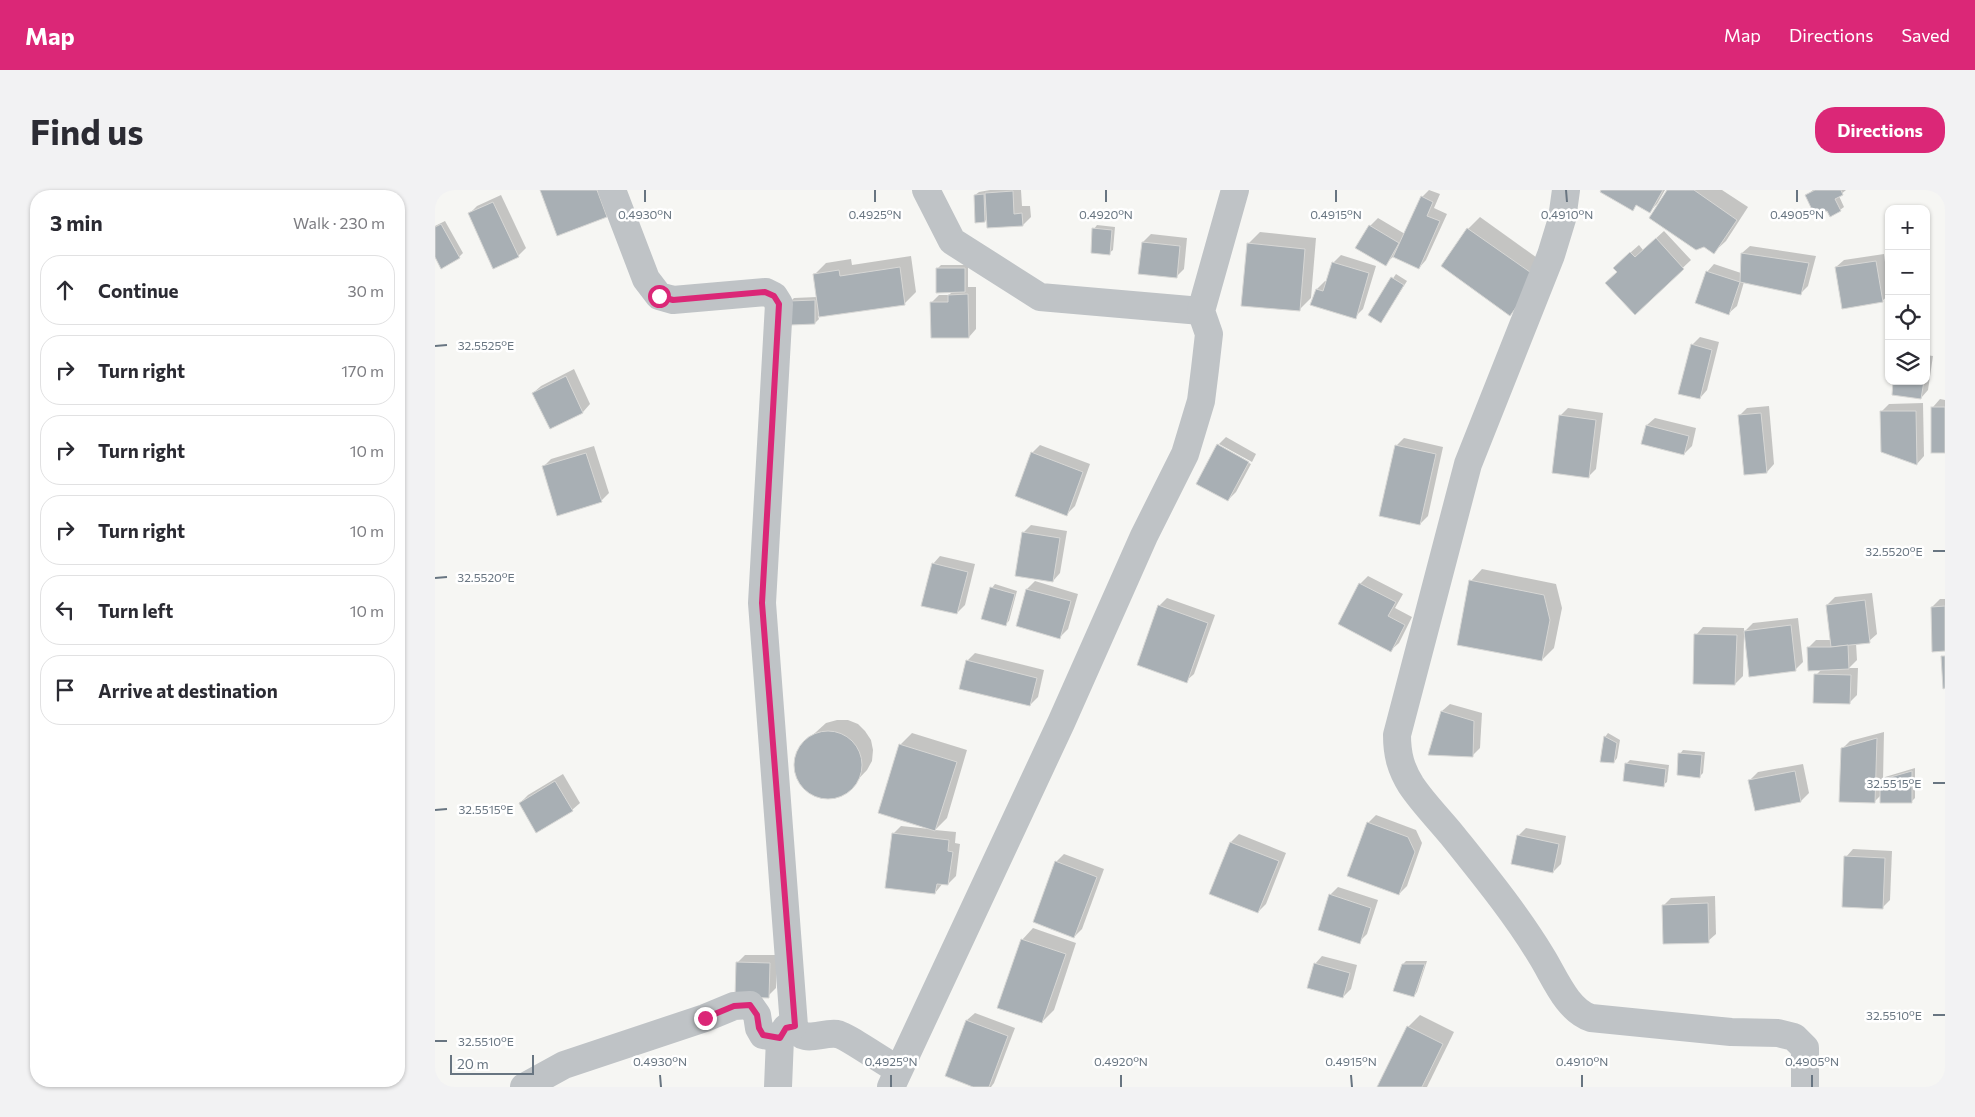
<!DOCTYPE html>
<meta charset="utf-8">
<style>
body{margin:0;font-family:Commissioner,sans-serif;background:#f2f2f3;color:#2b2b33}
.controls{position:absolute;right:15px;top:15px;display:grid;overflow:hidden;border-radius:10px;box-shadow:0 1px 4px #0004}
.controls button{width:45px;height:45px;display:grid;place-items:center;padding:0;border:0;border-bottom:1px solid #e1e1e2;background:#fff;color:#2b2b33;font:25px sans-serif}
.scale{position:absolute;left:15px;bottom:12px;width:84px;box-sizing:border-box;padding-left:5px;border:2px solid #687581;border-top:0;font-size:14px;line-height:18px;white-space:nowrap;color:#687581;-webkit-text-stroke:4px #fff;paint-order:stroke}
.stop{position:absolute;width:15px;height:15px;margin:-11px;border:4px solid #db2777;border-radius:50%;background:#fff}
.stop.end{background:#db2777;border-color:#fff;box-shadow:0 1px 5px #0008}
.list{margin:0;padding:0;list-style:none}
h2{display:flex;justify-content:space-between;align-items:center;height:65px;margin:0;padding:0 20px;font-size:21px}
h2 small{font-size:16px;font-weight:400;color:#7c7c81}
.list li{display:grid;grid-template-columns:32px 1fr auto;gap:15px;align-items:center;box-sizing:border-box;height:70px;margin:0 10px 10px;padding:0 10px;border:1px solid #e1e1e2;border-radius:20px}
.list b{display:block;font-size:19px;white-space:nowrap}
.list em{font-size:16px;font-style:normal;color:#7c7c81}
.icon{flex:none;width:28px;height:28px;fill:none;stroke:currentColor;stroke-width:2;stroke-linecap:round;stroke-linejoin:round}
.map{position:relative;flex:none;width:1510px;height:897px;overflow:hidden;border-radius:20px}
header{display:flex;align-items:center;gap:30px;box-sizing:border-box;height:70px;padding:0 25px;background:#db2777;color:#fff}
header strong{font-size:24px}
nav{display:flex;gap:28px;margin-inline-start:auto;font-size:18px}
.intro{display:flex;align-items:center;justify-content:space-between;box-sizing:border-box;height:120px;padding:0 30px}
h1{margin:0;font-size:35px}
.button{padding:12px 22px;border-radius:20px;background:#db2777;color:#fff;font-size:18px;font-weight:700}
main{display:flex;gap:30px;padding:0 30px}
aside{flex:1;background:#fff;border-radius:20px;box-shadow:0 1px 4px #0004}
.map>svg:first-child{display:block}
.shadow{fill:#0003}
.building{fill:#a8afb4;stroke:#d7d7d5}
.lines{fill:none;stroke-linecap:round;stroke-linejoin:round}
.street{stroke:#bfc3c6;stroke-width:28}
.route{stroke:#db2777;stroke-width:6}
.ticks{fill:none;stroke:#687581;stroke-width:2}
.ticks-label{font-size:12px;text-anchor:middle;fill:#687581;stroke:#fff;stroke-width:5;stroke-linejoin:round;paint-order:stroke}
</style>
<header>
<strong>Map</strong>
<nav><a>Map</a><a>Directions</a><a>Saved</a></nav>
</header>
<div class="intro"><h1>Find us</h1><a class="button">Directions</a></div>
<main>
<aside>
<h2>3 min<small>Walk · 230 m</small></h2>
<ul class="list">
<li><svg class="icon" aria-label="ahead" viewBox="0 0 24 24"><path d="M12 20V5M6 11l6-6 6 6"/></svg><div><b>Continue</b></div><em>30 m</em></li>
<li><svg class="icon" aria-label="right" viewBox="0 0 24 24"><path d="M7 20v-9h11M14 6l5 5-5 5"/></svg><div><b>Turn right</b></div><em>170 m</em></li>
<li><svg class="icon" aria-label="right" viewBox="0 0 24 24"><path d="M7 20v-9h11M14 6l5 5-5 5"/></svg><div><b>Turn right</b></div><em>10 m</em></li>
<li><svg class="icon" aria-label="right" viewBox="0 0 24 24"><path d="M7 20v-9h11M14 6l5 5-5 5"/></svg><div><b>Turn right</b></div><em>10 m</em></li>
<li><svg class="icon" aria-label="left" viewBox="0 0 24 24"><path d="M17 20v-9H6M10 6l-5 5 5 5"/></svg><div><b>Turn left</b></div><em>10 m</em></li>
<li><svg class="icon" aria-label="arrive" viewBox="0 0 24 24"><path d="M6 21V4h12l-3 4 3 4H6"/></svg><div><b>Arrive at destination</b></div></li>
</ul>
</aside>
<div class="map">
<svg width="1510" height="897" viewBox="0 0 1510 897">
<rect width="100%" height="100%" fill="#f6f6f3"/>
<!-- shadow -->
<g class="shadow">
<polygon points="106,0 178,0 183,14 171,26"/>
<polygon points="555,0 586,0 587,16 595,16 596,27 588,35 553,28 550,31 540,5 544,2"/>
<polygon points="994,0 1005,4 999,18 1012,24 991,70 984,78 959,66 950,74 935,36 943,28 970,44 987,7"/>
<polygon points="1167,0 1230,0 1222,14 1214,22 1202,14 1197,19"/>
<polygon points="1234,0 1287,0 1313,17 1291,51 1279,62"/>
<polygon points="1378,0 1411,0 1404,6 1409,17 1405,20 1393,19 1372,5"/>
<polygon points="66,5 91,58 83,66 34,24 42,16"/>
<polygon points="1045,27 1112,75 1086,113 1007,76 1033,39"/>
<polygon points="10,31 28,63 24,67 0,65 0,36"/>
<polygon points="662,35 680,37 678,60 674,63 659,39"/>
<polygon points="1229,41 1256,70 1200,123 1183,82 1187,70 1204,55 1208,60"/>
<polygon points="825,42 881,48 876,108 864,120 813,54"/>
<polygon points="716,44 752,48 749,79 741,87 708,52"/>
<polygon points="1315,56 1381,66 1373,96 1365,104 1309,92 1302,116 1294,123 1272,82 1279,74 1306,83 1307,63"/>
<polygon points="1449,64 1454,105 1447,111 1401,77 1409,70"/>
<polygon points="906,65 941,76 928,119 920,127 882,99 890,91 892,92 898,73"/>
<polygon points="476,66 481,102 470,113 383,126 384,129 380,133 355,112 359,108 382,107 379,85 391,73 416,69 417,75"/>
<polygon points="506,75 533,75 533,97 541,97 541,139 534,147 496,113 504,105 514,105 518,101 502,79"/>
<polygon points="961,84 972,91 946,132 934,124"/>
<polygon points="1265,147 1284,152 1272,200 1265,208 1257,155"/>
<polygon points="1491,165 1498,166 1493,200 1486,208 1460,191 1491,191"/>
<polygon points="139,179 155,214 148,222 115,237 98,203 106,196"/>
<polygon points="1505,209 1510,210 1510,262 1498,217"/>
<polygon points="1488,213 1489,266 1482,274 1446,222 1454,214"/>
<polygon points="1334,216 1339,274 1332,282 1304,226 1312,218"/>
<polygon points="1133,218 1168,223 1161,279 1153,287 1125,226"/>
<polygon points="1220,228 1261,238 1257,256 1249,264 1212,235"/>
<polygon points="791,247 821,264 817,272 784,254"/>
<polygon points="969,248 1008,257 993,326 985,334 961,256"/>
<polygon points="784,254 784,257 816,274 801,302 793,310 783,255"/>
<polygon points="605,255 655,274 640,316 632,324 597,263"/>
<polygon points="159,256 174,303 166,311 108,277 116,269"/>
<polygon points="596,335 632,341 625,383 618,391 588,343"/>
<polygon points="505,366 540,374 530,415 522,423 498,374"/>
<polygon points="1047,379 1121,394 1127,418 1119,458 1107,470 1036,391"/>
<polygon points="933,386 968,404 960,418 977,427 964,453 956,460 905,434 925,394"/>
<polygon points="600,391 643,404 633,439 625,447 592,399"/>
<polygon points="560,394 582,401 574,431 570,434 557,398"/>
<polygon points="1437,403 1442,444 1434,451 1421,453 1422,470 1414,478 1423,478 1422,505 1414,513 1381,485 1386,480 1373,458 1381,450 1397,450 1392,415 1400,407"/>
<polygon points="732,408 780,425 759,484 751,491 724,416"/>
<polygon points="1505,409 1510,409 1510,460 1497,417"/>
<polygon points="1363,428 1368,472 1360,480 1309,446 1308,486 1300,494 1261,445 1268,437 1309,438 1309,442 1318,433"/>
<polygon points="540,463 609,480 603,507 595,515 532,471"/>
<polygon points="1015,514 1047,523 1045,558 1038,565 1007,521"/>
<polygon points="402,530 413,530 423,534 430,541 436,550 438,560 437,571 432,580 413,600 404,605 394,607 383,606 375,601 366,593 362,583 361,572 364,561 370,552 391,533"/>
<polygon points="1449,542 1448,590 1450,587 1480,578 1480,608 1476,612 1446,605 1439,612 1407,559 1415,551"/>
<polygon points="477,543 532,560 512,628 500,640 521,642 520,653 525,654 521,686 513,694 508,693 500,703 458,644 466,636 495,639 465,555"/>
<polygon points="1173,543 1185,550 1182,568 1179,572 1170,547"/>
<polygon points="1248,560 1270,562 1268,583 1265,586 1245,564"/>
<polygon points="1195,570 1234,575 1232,592 1228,595 1191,574"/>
<polygon points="1368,574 1374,603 1366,611 1315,590 1323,582"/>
<polygon points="128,584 145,613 137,620 85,613 93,605"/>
<polygon points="941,625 981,640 987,653 972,696 964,704 933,633"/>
<polygon points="1091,638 1131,646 1126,674 1118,682 1083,646"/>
<polygon points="804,644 851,663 831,714 823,722 776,703 796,652"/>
<polygon points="1418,659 1457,661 1455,710 1447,718 1411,667"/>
<polygon points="629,664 669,679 647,739 639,747 621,672"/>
<polygon points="903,697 943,710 932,744 924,752 895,705"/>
<polygon points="1280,706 1281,744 1273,751 1228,716 1236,708"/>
<polygon points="598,738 641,753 619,820 607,832 587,750"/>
<polygon points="310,765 342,765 341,798 333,806 302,773"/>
<polygon points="887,766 922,775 916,799 908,807 880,774"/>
<polygon points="971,771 992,771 982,802 979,806 968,774"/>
<polygon points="540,823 580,838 559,893 556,897 541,897 532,830"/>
<polygon points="985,825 1019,842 992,897 943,897 973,837"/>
</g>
<!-- building -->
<g class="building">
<polygon points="105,0 162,0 172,27 122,46"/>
<polygon points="1166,0 1228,0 1215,23 1201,15 1198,21 1165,2"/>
<polygon points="1232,0 1259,0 1302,30 1279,64 1269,57 1261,60 1214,28"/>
<polygon points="1380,0 1406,0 1408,5 1400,9 1406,21 1395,27 1392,21 1380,26 1370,5"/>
<polygon points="578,1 579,24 587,23 588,36 552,38 550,3"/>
<polygon points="549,4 550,32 540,33 539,5"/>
<polygon points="986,6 998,12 992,26 1005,31 984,79 958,67"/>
<polygon points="58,12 84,67 58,79 33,23"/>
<polygon points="6,34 25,68 6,79 0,67 0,37"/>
<polygon points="934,35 964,53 951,76 920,58"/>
<polygon points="657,38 677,40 675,65 656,63"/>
<polygon points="1032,38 1102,87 1075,126 1006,76"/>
<polygon points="1221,48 1249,79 1200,125 1170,93 1182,82 1178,78 1195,62 1200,67"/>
<polygon points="707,52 745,56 742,88 703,84"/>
<polygon points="812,53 870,59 865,121 806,116"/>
<polygon points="1306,63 1374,73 1366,105 1305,92"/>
<polygon points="1441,71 1448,112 1407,119 1400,77"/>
<polygon points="897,72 934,83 921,129 875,115 881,99 888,101"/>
<polygon points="465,77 470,115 384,127 378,84 404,80 405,86"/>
<polygon points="501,78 530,78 530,102 501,103"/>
<polygon points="1271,81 1305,92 1294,125 1260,113"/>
<polygon points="956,87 969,95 946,133 933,125"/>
<polygon points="533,104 534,148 496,148 495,112 513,112 513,105"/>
<polygon points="380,110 380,134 355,135 354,111"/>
<polygon points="1256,154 1277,160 1265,209 1243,204"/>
<polygon points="131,186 148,223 115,239 97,203"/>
<polygon points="1458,191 1489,191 1486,209 1457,205"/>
<rect x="1496" y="217" width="14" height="46"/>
<polygon points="1445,221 1481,221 1482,275 1446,262"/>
<polygon points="1326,223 1332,283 1309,285 1303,225"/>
<polygon points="1124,225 1161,230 1154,288 1117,283"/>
<polygon points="1211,235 1254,246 1249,265 1206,254"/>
<polygon points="782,254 814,272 793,311 761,294"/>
<polygon points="960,255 1001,264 985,335 944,326"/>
<polygon points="596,262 648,282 632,326 580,306"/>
<polygon points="151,263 167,312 122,326 107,276"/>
<polygon points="587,342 625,348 618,392 580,386"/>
<polygon points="497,373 533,382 522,424 486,416"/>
<polygon points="1034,390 1109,405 1115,430 1107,471 1022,455"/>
<polygon points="924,393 961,412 953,426 970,435 956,462 903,434"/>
<polygon points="555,397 580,404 571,436 546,429"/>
<polygon points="591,399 636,411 625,449 581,436"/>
<polygon points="1430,410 1435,453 1396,457 1391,415"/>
<polygon points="723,415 773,433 752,493 702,475"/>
<polygon points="1510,416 1510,461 1497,462 1496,417"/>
<polygon points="1356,435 1361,481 1314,487 1309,441"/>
<polygon points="1259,444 1302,445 1300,495 1258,494"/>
<polygon points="1413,455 1414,479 1373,481 1372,457 1396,457"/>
<polygon points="1506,466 1510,466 1510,498 1508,499"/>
<polygon points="531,470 602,488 595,516 524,499"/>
<polygon points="1379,484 1416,485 1415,514 1378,513"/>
<polygon points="1006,521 1039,531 1038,567 993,565"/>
<circle cx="393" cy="575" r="34"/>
<polygon points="1169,546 1182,553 1179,573 1165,572"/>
<polygon points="1442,548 1440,613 1404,612 1406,558"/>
<polygon points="464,554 522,572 500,641 443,623"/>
<polygon points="1243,563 1267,565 1265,588 1242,585"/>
<polygon points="1190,573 1231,579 1229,597 1188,591"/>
<polygon points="1360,581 1366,612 1320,621 1313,590"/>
<polygon points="1477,581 1477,613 1445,613 1445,590"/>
<polygon points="120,591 138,621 101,643 84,613"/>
<polygon points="932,632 973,647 980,662 964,705 912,686"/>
<polygon points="457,643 514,650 513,661 518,662 513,695 502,694 500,704 450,698"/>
<polygon points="1082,645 1124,654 1118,683 1076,674"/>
<polygon points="795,652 844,671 823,723 774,704"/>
<polygon points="1409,666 1450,668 1448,719 1407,717"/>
<polygon points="620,671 662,687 639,748 598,732"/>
<polygon points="894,704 936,718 925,754 883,740"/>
<polygon points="1273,713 1274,753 1228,754 1227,715"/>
<polygon points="586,749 631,764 607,833 562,818"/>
<polygon points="301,772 335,773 334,808 300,807"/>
<polygon points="879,773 915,783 908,808 872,798"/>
<polygon points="967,774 990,774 979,807 958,801"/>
<polygon points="531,830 573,846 554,897 538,897 510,886"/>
<polygon points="972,836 1008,854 987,897 942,897"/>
</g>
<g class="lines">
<!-- street -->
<g class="street">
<path d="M177,0L211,89L224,106L238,110L331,102L339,106L344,114L327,413L359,836C368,855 385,842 402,844C410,845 453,874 463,880"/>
<polyline points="491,0 517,51 605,107 766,121"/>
<path d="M1131,0L1127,29L1116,65L1033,274L962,545C962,565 966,579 976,595C988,613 1004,629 1017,645C1049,685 1081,724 1107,767C1120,788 1132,820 1156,828L1296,842L1343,843L1359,847L1370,858V897"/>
<polyline points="89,897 129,875 270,828 299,816 315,815 322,825 324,838 328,845 345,848"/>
<polyline points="343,897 345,848 351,838 358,836"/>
<polyline points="456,897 626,533 709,346 750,264 766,211 770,179 774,144 766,121 800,0"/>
</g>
</g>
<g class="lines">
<!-- route -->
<polyline class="route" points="224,106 238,110 330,102 339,106 344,114 327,413 360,836 351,838 345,848 328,845 324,838 322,825 315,815 299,816 270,828"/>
</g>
<!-- ticks -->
<path class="ticks" d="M210,0V12M440,0V12M671,0V12M901,0V12M1131,0L1132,12M1362,0V12M0,156L12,155M1498,361H1510M0,388L12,387M1498,593H1510M0,620L12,619M1498,825H1510M0,851H12M225,885L226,897M456,885V897M686,885V897M916,885L917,897M1147,885V897M1377,885V897"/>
<g class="ticks-label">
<text x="210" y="29">0.4930°N</text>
<text x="440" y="29">0.4925°N</text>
<text x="671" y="29">0.4920°N</text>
<text x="901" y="29">0.4915°N</text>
<text x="1132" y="29">0.4910°N</text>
<text x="1362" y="29">0.4905°N</text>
<text x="51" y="160">32.5525°E</text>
<text x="1459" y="366">32.5520°E</text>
<text x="51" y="392">32.5520°E</text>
<text x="1459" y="598">32.5515°E</text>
<text x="51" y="624">32.5515°E</text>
<text x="1459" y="830">32.5510°E</text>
<text x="51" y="856">32.5510°E</text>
<text x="225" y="876">0.4930°N</text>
<text x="456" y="876">0.4925°N</text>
<text x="686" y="876">0.4920°N</text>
<text x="916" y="876">0.4915°N</text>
<text x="1147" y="876">0.4910°N</text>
<text x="1377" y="876">0.4905°N</text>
</g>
</svg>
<div class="controls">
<button>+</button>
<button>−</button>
<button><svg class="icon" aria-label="locate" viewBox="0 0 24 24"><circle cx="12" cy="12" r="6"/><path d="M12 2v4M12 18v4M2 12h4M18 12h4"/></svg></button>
<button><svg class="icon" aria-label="layers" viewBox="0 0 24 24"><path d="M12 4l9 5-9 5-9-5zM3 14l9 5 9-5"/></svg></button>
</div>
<div class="scale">20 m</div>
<div class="stop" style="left:224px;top:106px"></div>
<div class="stop end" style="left:270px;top:828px"></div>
</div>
</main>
